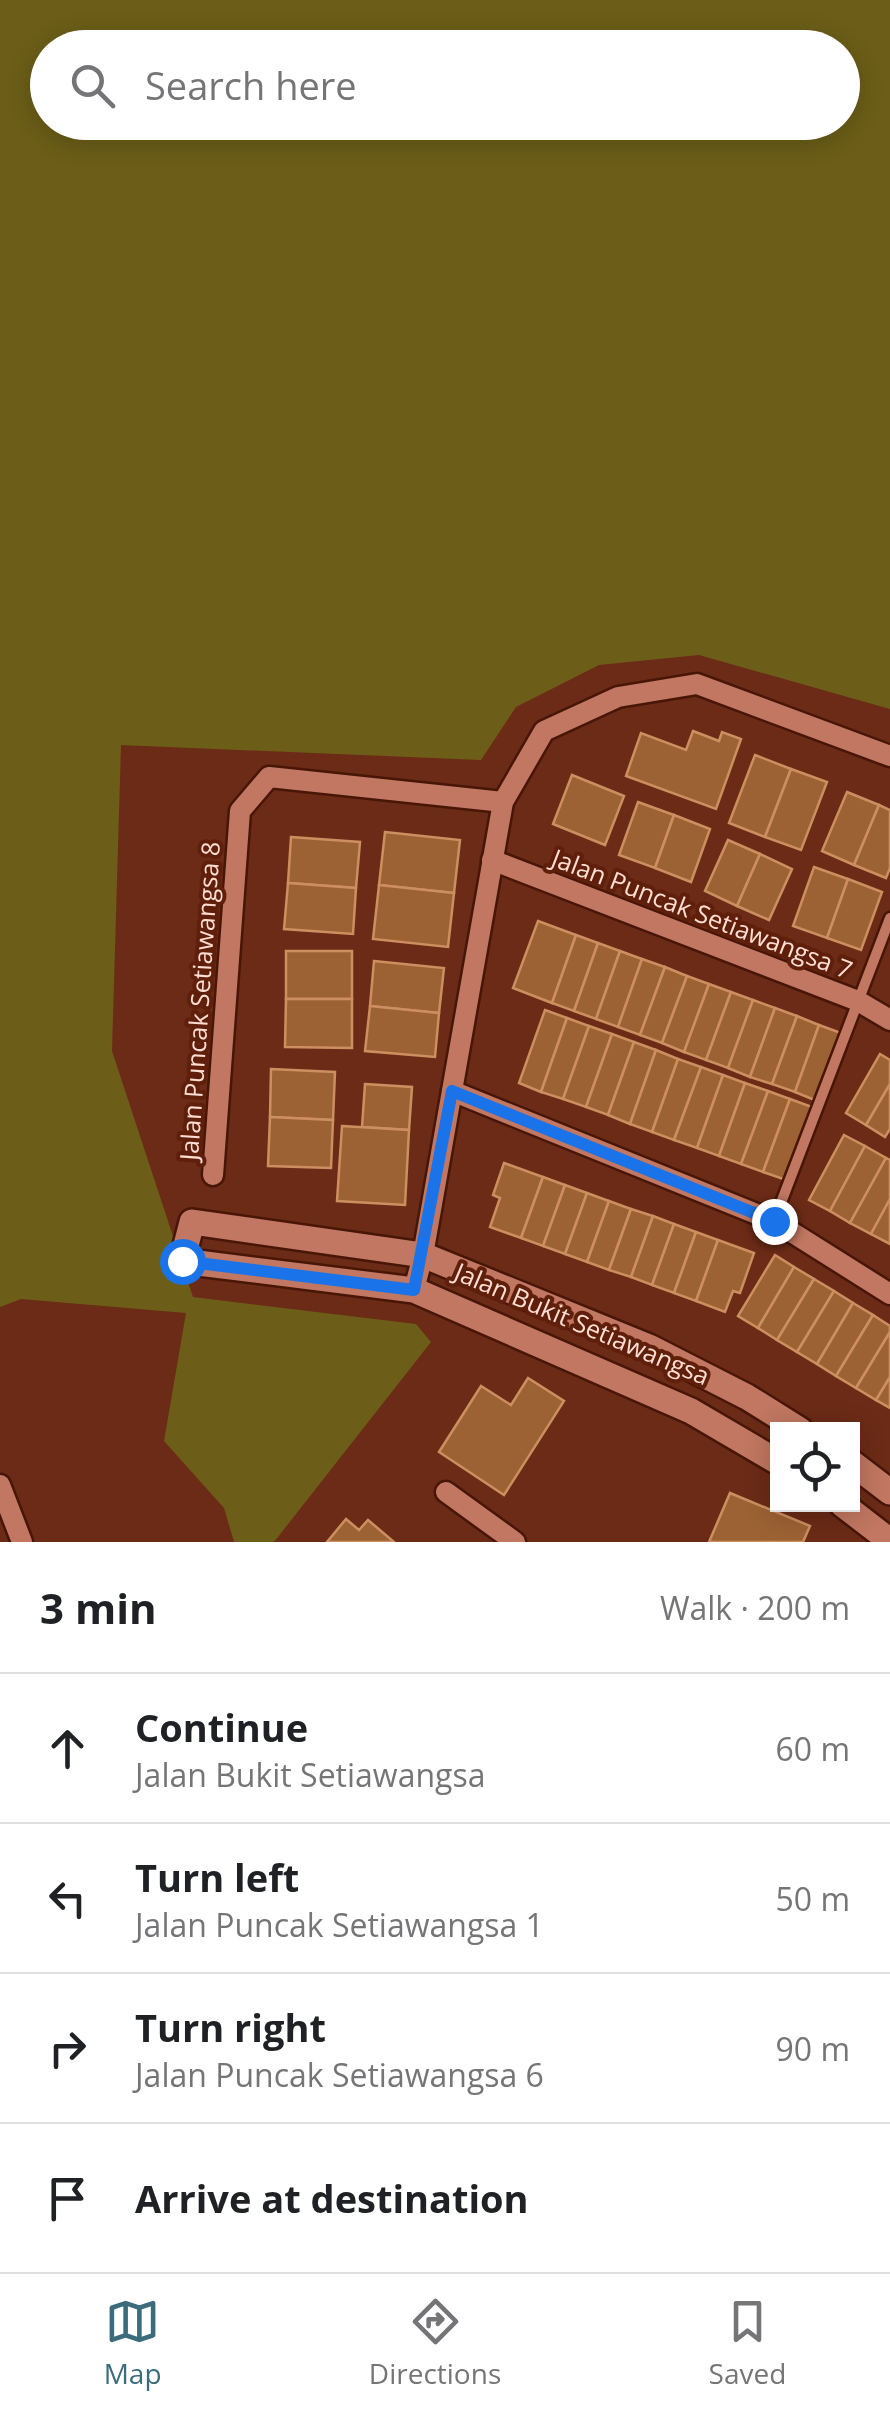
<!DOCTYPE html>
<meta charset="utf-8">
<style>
body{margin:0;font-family:"Open Sans",sans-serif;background:#f2f2f2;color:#202124}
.controls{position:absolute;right:30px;bottom:30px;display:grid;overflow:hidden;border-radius:0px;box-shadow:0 5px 25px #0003}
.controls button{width:90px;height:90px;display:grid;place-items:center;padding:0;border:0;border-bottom:2px solid #e0e0e0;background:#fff;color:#202124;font:50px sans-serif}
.stop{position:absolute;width:30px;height:30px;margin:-22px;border:8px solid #1a73e8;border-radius:50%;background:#fff}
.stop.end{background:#1a73e8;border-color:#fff;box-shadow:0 2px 10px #0008}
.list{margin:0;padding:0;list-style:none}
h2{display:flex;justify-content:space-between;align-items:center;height:130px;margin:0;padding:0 40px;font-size:42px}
h2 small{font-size:32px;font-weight:400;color:#757577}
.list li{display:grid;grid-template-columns:65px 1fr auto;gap:30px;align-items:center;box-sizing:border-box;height:150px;padding:0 40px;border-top:2px solid #e0e0e0}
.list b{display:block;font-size:38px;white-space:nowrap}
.list p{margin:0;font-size:32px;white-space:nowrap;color:#757577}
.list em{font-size:32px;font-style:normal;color:#757577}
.icon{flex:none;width:55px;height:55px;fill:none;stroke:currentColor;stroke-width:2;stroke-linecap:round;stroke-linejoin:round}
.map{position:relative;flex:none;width:890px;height:1542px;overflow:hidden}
.search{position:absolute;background:#fff;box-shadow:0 5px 25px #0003;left:30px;right:30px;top:30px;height:110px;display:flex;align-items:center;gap:25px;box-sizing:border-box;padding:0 35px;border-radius:55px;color:#757577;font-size:38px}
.sheet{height:730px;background:#fff}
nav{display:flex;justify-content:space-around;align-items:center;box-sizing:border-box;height:140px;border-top:2px solid #e0e0e0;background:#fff;font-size:28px;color:#757577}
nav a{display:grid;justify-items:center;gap:5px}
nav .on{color:#3a6c7b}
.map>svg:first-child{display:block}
.green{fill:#6c5e18;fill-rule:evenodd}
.building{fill:#9d6233;stroke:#cd8f5f;stroke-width:2.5}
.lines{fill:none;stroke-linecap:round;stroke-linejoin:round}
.lane-casing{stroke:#471607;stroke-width:15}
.street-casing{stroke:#471607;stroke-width:25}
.secondary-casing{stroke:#471607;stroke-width:30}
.lane{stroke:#c17761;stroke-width:10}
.street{stroke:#c17761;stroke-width:20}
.secondary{stroke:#c17761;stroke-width:25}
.route{stroke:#1a73e8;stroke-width:12}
.labels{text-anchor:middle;stroke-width:8;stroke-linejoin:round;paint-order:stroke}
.street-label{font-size:25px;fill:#feddd3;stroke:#5f1f0a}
</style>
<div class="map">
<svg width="890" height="1542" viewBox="0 0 890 1542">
<rect width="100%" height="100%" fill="#6c2b16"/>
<!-- green -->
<path class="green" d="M0,0H890V709L699,655L599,665L516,707L481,760L121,745L112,1051L193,1297L416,1324L431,1342L274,1542H234L224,1508L164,1441L186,1313L21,1299L0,1307ZM48,48H842V122H48Z"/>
<!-- building -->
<g class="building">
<polygon points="693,731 719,741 722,732 741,739 716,809 626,776 641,733 686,750"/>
<polygon points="755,755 791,769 765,837 729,823"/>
<polygon points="791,769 827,782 801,850 765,837"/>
<polygon points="572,775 624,796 605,845 553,824"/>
<polygon points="847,792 879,805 854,865 822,851"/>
<polygon points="638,802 674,815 655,868 619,855"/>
<polygon points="879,805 890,810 890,868 886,878 854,865"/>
<polygon points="674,815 710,829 691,882 655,868"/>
<polygon points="385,832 460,840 454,893 379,885"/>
<polygon points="291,837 360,842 356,888 288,883"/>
<polygon points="728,840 760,854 737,906 705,891"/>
<polygon points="760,854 792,869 769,920 737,906"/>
<polygon points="814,867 848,879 827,938 793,926"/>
<polygon points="848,879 882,892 861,950 827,938"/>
<polygon points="288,883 356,888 353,934 284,929"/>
<polygon points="379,885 454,893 448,947 373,939"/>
<polygon points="538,921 576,935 552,1003 513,988"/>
<polygon points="576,935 598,943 574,1011 552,1003"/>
<polygon points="598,943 620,951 596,1019 574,1011"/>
<rect x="286" y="951" width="66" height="48"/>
<polygon points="620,951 642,959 618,1027 596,1019"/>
<polygon points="642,959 665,967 640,1035 618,1027"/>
<polygon points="374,961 444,968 439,1013 370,1006"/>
<polygon points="665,967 687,976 662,1043 640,1035"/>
<polygon points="687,976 709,984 684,1052 662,1043"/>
<polygon points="709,984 731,992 706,1060 684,1052"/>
<polygon points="731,992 753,1000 728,1068 706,1060"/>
<polygon points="286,999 352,999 352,1048 285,1047"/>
<polygon points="753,1000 775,1008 750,1077 728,1068"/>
<polygon points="370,1006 439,1013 435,1057 365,1051"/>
<polygon points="775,1008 797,1016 772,1084 750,1077"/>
<polygon points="545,1010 567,1018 541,1092 519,1083"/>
<polygon points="797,1016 819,1025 795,1092 772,1084"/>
<polygon points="567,1018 589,1026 563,1099 541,1092"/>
<polygon points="819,1025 841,1033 817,1101 795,1092"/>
<polygon points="589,1026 612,1034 586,1107 563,1099"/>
<polygon points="612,1034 634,1042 608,1115 586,1107"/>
<polygon points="634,1042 656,1050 630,1124 608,1115"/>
<polygon points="656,1050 678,1059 652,1132 630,1124"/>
<polygon points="880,1054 890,1060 890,1084 866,1125 846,1113"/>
<polygon points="678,1059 701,1067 674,1140 652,1132"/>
<polygon points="701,1067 723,1075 697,1148 674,1140"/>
<polygon points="271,1069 335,1072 333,1120 270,1117"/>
<polygon points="723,1075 745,1083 719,1156 697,1148"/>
<polygon points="745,1083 768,1091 741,1164 719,1156"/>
<polygon points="365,1084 412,1087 409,1130 362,1127"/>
<polygon points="890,1084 890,1129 885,1137 866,1125"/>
<polygon points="768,1091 790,1099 763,1172 741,1164"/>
<polygon points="790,1099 812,1107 786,1180 763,1172"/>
<polygon points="270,1117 333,1120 331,1168 268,1166"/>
<polygon points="342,1126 409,1130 405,1205 337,1201"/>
<polygon points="844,1135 865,1146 830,1211 809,1200"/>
<polygon points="865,1146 886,1158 850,1223 830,1211"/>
<polygon points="886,1158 890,1160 890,1199 871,1234 850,1223"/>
<polygon points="504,1163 543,1177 521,1238 490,1227 500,1198 493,1195"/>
<polygon points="543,1177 565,1185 543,1246 521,1238"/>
<polygon points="565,1185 587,1193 565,1254 543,1246"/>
<polygon points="587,1193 609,1201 587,1262 565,1254"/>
<polygon points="890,1199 890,1244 871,1234"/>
<polygon points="609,1201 631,1209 609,1270 587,1262"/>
<polygon points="631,1209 653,1216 631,1277 609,1270"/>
<polygon points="653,1216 674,1224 652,1285 631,1277"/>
<polygon points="674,1224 696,1232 674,1293 652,1285"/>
<polygon points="696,1232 718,1240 696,1301 674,1293"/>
<polygon points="718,1240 754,1253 740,1293 733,1291 725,1312 696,1301"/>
<polygon points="775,1255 794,1267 758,1328 738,1316"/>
<polygon points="794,1267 814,1279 777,1340 758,1328"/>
<polygon points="814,1279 834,1291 797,1352 777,1340"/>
<polygon points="834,1291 853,1303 817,1364 797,1352"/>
<polygon points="853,1303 873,1315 836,1376 817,1364"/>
<polygon points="873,1315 890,1326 890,1332 856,1388 836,1376"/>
<polygon points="890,1332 890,1377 876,1400 856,1388"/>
<polygon points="890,1377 890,1408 876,1400"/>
<polygon points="528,1378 564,1401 504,1495 439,1452 481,1386 511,1405"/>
<polygon points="730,1493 810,1526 803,1542 709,1542"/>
<polygon points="346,1519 359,1530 368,1520 394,1542 327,1542"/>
</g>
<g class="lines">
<!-- lane casing -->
<g class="lane-casing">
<polyline id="lane" points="774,1221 890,918"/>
</g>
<!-- street casing -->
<g class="street-casing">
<g id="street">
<polyline points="492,860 858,1001 890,1020"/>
<polyline points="452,1091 774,1221 890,1294"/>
<polyline points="213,1175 240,811 269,777 503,802"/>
<polyline points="414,1290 423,1255 503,802 544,731 618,697 697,684 890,756"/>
<polyline points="0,1485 22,1542"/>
<polyline points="446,1492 515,1542"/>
</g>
</g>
<!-- secondary casing -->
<g class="secondary-casing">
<g id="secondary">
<polyline points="778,1462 691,1411 414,1290 182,1261 192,1222 423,1255 649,1347 747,1397 800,1430"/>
<polyline points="852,1463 890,1492"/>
<polyline points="842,1504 890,1541"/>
</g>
</g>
<!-- lane -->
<use href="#lane" class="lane"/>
<!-- street -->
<use href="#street" class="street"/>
<!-- secondary -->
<use href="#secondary" class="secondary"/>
</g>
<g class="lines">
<!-- route -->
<polyline class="route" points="182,1261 414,1290 452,1091 774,1221"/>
</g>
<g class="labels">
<!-- street labels -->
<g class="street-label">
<text transform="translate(702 914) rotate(21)" y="9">Jalan Puncak Setiawangsa 7</text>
<text transform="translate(200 1001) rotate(-86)" y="9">Jalan Puncak Setiawangsa 8</text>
<text transform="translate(582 1324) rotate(23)" y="9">Jalan Bukit Setiawangsa</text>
</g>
</g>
</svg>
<div class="controls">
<button><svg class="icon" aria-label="locate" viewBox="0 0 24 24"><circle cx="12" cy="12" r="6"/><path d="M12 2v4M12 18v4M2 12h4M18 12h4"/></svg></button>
</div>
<div class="stop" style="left:182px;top:1261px"></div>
<div class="stop end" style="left:774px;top:1221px"></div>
<div class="search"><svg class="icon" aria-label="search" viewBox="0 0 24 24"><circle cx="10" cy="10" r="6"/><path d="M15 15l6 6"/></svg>Search here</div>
</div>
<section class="sheet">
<h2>3 min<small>Walk · 200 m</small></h2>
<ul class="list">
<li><svg class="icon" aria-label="ahead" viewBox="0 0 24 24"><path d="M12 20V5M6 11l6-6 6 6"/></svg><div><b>Continue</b><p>Jalan Bukit Setiawangsa</p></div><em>60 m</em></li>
<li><svg class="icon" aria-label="left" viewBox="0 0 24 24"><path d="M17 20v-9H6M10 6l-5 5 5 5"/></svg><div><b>Turn left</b><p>Jalan Puncak Setiawangsa 1</p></div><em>50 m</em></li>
<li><svg class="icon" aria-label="right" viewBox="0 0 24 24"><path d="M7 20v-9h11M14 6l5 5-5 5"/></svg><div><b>Turn right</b><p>Jalan Puncak Setiawangsa 6</p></div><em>90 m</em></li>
<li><svg class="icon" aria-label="arrive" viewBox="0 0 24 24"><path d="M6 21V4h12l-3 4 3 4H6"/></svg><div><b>Arrive at destination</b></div></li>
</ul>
</section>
<nav>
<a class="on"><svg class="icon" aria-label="map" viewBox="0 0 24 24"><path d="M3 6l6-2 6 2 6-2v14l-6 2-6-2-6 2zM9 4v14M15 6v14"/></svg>Map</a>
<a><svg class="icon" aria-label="directions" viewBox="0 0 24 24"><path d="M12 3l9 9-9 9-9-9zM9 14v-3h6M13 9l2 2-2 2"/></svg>Directions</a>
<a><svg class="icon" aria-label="saved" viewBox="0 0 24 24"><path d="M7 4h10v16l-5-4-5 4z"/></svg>Saved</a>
</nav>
